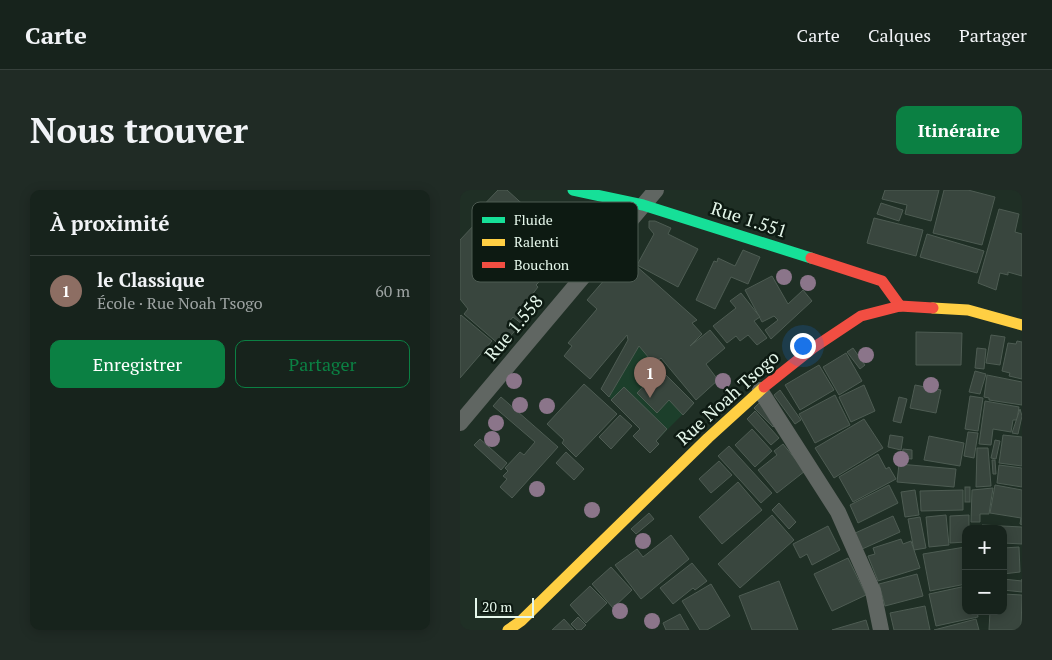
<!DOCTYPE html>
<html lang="fr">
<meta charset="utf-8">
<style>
body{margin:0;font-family:"PT Serif",serif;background:#202b25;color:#f1f3f6}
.controls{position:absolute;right:15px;bottom:15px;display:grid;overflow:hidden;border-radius:10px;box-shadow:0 2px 12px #0003}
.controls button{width:45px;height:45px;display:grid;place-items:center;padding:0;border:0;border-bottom:1px solid #36403b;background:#17231c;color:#f1f3f6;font:25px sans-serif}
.scale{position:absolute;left:15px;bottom:12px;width:59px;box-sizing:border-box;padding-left:5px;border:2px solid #e5f7eb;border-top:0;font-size:14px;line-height:18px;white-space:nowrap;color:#e5f7eb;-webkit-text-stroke:4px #0d1a12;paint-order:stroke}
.you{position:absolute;left:342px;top:155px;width:18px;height:18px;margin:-12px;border:4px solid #fff;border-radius:50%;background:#1a73e8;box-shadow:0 0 0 8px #1a73e833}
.badge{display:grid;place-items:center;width:32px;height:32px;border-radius:50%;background:#0b8043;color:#fff;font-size:16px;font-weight:700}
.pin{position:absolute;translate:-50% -41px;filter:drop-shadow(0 1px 2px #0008)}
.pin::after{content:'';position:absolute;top:26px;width:18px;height:15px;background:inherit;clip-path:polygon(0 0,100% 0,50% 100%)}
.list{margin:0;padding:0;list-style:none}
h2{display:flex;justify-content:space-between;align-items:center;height:65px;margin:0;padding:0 20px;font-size:21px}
h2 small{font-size:16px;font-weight:400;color:#9ea4a3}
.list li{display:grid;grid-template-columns:32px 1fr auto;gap:15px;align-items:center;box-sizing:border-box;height:70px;padding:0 20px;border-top:1px solid #36403b}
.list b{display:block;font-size:19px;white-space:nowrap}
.list p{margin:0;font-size:16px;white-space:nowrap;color:#9ea4a3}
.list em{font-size:16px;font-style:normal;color:#9ea4a3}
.actions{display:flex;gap:10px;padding:15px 20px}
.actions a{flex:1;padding:11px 0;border:1px solid #0b8043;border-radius:10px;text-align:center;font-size:18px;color:#0b8043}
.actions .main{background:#0b8043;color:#fff}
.map{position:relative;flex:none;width:562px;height:440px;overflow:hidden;border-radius:10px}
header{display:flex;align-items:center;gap:30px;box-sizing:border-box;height:70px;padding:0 25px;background:#17231c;border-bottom:1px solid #36403b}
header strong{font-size:24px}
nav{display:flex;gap:28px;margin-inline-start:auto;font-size:18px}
.intro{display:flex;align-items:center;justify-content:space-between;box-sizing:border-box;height:120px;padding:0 30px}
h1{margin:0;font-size:35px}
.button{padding:12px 22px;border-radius:10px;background:#0b8043;color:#fff;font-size:18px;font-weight:700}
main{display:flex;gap:30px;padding:0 30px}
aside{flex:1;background:#17231c;border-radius:10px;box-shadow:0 2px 12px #0003}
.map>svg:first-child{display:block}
.built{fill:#1c3f2b}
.building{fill:#39463e;stroke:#4e5c53}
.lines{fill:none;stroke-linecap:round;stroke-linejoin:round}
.street{stroke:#606662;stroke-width:16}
.fast{stroke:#16e098;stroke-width:11}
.slow{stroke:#ffcf43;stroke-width:11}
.jam{stroke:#f24e42;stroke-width:11}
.tree{fill:#8b758a}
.labels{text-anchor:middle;stroke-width:5;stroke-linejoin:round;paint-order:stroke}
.street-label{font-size:18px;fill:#e5f7eb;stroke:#0d1a12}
.key{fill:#0d1a12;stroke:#4e5c53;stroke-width:1}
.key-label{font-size:14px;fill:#e5f7eb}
</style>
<header>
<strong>Carte</strong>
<nav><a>Carte</a><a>Calques</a><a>Partager</a></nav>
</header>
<div class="intro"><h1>Nous trouver</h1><a class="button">Itinéraire</a></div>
<main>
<aside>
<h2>À proximité<small></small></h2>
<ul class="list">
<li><span class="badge" style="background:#8d6e63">1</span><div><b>le Classique</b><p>École · Rue Noah Tsogo</p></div><em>60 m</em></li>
</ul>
<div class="actions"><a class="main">Enregistrer</a><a>Partager</a></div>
</aside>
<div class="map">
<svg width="562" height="440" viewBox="0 0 562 440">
<rect width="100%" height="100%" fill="#1f2f25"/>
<!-- built -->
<polygon class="built" points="179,156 194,174 234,213 196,251 199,254 190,263 173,246 180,239 149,207"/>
<!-- building -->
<g class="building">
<polygon points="38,0 47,0 69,20 41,50 15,24"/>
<polygon points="425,0 479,0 471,31 445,24 447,15 422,9"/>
<polygon points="484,0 508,0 535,7 522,55 473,43"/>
<polygon points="421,13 443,20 439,31 417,24"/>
<polygon points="105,14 144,27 147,36 128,58 119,50 85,92 82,89 76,95 78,97 71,106 80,114 62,134 53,127 47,134 55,141 41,156 4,124 8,119 0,109 0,50 15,34 46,64 49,60 51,62 84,24 101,29"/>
<polygon points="539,19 559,24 555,42 562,44 562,86 548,82 548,85 540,83 536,100 518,93"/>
<polygon points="414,28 463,40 456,66 407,53"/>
<polygon points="189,31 195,31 211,38 208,44 238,59 218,97 177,75 194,44 189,38"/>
<polygon points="467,44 524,61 517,83 460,67"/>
<polygon points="283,60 300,67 288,94 271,87 255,119 236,110 254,71 257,72 258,68 275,76"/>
<polygon points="165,66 237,130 232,133 242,144 230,156 250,140 265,158 246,174 258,190 236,210 201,168 194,174 179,156 149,207 141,199 168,150 167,145 130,189 104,166 112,156 108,153 137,119 127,110"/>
<polygon points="312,86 328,114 343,100 352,111 311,149 305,140 318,130 314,126 302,132 285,100"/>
<polygon points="281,103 300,127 294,131 307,148 297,155 288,145 280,151 276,146 267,153 253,136 276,118 270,111"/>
<polygon points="1,125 32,151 0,188 0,126"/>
<polygon points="456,142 502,143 501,175 456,175"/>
<polygon points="531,145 545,147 540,175 526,173"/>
<polygon points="557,151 562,152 562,189 549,186 550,183 542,181 548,153 556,154"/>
<polygon points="393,158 405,175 400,179 387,162"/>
<polygon points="517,158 526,159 524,179 515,178"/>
<polygon points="386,163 402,191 379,205 363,177"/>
<polygon points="359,175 374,200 340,220 325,195"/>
<polygon points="200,179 234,213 223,225 209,210 197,223 177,203"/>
<polygon points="515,181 526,184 520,204 509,202"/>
<polygon points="527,185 562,192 562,215 529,210 529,208 524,207"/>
<polygon points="124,194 157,224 116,267 102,253 104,250 87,234"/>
<polygon points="404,195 415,221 391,232 379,207"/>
<polygon points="455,195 481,200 476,223 450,218"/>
<polygon points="164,197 207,239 196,251 199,254 190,263 173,246 180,239 151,210"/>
<polygon points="320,200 341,230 335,234 314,205"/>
<polygon points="375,205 390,235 355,253 339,224"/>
<polygon points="510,206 523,208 518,241 505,239"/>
<polygon points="41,207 98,257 52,308 40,297 47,289 43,286 48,281 45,278 60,262 64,265 75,252 33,216"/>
<polygon points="439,207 447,209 441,233 433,231"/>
<polygon points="525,211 559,217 557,230 553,230 551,242 533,239 531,255 519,254"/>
<polygon points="299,213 317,233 313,237 294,218"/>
<polygon points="560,219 562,226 558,244 552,243"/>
<polygon points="295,221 319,248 311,255 287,229"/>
<polygon points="160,225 172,236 151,259 139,247"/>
<polygon points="404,229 423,258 374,288 355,258"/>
<polygon points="292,239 312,261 295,277 275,255"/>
<polygon points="508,242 518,243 514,268 504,266"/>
<polygon points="430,245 443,247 441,260 428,257"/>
<polygon points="543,245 562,247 562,276 539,273"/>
<polygon points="469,246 504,253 500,276 464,270"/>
<polygon points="20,249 47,273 41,280 14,255"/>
<polygon points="535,250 540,251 536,269 531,268"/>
<polygon points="323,254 345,281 317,303 298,280 317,265 314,261"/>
<polygon points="269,256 312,303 301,313 258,266"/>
<polygon points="517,258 528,258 531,296 516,297"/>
<polygon points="443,259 452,260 452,269 442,268"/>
<polygon points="106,262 124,279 114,290 96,273"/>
<polygon points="418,264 426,279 429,277 436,289 393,312 379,287"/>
<polygon points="532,270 535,270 536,284 533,284"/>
<polygon points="259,271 272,285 251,303 239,289"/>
<polygon points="439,274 496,279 494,297 437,292"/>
<polygon points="539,275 562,278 562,297 537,293"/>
<polygon points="278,292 302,320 262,354 239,327"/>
<polygon points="429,295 438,313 398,333 390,315"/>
<polygon points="535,295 562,300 562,335 560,334 561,328 530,323"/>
<rect x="505" y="297" width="5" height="15"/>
<polygon points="533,298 529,324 520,324 520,332 511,332 512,300"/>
<polygon points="455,300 459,325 445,327 441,302"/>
<polygon points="503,300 503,320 461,321 460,301"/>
<polygon points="319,313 336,332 329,339 312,320"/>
<polygon points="189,323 194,329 176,344 171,339"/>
<polygon points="312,325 334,350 280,398 258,374"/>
<polygon points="486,325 489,355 469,357 466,327"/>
<polygon points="509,325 509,339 506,339 506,352 490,353 490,326"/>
<polygon points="433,326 440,342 400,360 393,344"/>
<polygon points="460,327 466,358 454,360 448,329"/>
<polygon points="522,335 562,337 562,354 543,353 543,339 522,339"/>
<polygon points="368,336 380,360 352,375 347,364 340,368 333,354"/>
<polygon points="211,345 229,369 181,409 155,375 177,359 183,367"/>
<polygon points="441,349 443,354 451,351 460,378 418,391 408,366 415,364 413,358"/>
<polygon points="505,357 506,394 470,401 463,364"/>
<polygon points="559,357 560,382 543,384 543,358"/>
<polygon points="388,368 406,405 372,421 354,384"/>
<polygon points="232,373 247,391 235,400 233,398 213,414 200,398"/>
<polygon points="151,377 172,400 153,418 132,394"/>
<polygon points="457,384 463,406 425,416 419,394"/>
<polygon points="543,389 562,391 562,389 562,402 543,400"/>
<polygon points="319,391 338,440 292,440 279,406"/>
<polygon points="251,394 270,426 247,440 240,440 222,411"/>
<polygon points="130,396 147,413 126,433 110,415"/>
<polygon points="506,396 506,421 517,421 518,427 476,436 469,404"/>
<polygon points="543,404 562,405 561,440 529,440 530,421 543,421"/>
<polygon points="465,416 470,440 434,440 430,423"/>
<polygon points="220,424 229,440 206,440 203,433"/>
<polygon points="118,427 126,435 121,440 117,440 111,434"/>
<polygon points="104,429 114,440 92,440"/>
<polygon points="516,429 519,440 474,440"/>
<polygon points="406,430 409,440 372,440"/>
</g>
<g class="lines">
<!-- street -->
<g class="street">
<polyline points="300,200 378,322 413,401 421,440"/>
<polyline points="0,233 196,0"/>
</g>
<!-- fast -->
<polyline class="fast" points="113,0 183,15 351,68"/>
<!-- slow -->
<g class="slow">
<polyline points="473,118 508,120 562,135"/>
<polyline points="48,440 61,431 248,248 304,197"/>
</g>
<!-- jam -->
<g class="jam">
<polyline points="351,68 422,91 440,116"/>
<polyline points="304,197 353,158 401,126 440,116 473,118"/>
</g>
</g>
<!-- trees -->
<g class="tree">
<circle cx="324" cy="87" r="8"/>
<circle cx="348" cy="93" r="8"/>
<circle cx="406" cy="165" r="8"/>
<circle cx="54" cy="191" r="8"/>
<circle cx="263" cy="191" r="8"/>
<circle cx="471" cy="195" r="8"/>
<circle cx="60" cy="215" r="8"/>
<circle cx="87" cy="216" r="8"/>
<circle cx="36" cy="233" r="8"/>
<circle cx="32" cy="249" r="8"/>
<circle cx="441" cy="269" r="8"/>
<circle cx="77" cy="299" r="8"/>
<circle cx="132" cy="320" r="8"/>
<circle cx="183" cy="351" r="8"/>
<circle cx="160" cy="421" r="8"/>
<circle cx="192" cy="431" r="8"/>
</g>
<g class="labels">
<!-- street labels -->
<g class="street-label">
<text transform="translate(289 30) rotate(18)" y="6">Rue 1.551</text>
<text transform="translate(54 138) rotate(-50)" y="6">Rue 1.558</text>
<text transform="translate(268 208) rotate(-42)" y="6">Rue Noah Tsogo</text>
</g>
</g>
<!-- legend -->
<rect x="12" y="12" width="166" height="80" rx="8" class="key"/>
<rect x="22" y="27" width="23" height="6" fill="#16e098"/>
<rect x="22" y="49" width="23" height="7" fill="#ffcf43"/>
<rect x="22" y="72" width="23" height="6" fill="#f24e42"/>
<g class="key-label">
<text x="54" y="35">Fluide</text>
<text x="54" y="57">Ralenti</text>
<text x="54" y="80">Bouchon</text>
</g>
</svg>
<div class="controls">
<button>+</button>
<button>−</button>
</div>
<div class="scale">20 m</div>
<div class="you"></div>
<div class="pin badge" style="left:190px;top:208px;background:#8d6e63">1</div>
</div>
</main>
